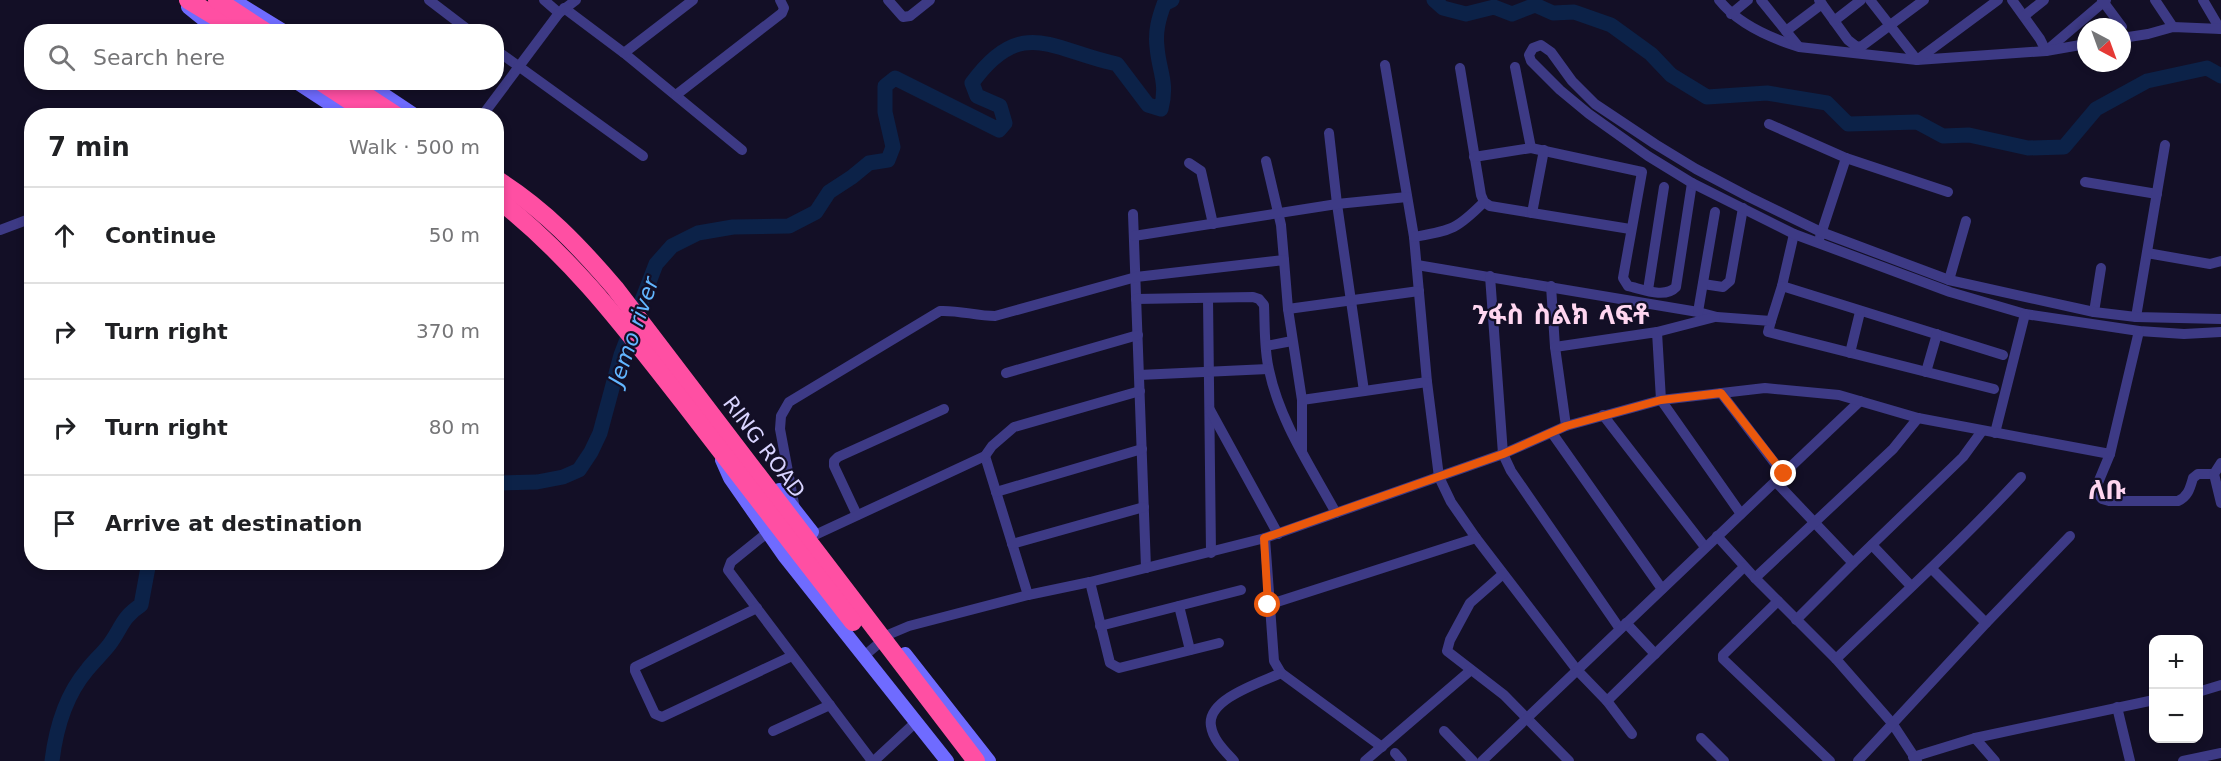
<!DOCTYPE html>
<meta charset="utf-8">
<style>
body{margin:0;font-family:"DejaVu Sans","Noto Sans Ethiopic",sans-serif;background:#f6f6f6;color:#202124}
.controls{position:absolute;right:18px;bottom:18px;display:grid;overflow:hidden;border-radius:12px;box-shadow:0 3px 9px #0003}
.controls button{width:54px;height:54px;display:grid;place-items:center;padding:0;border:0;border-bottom:2px solid #e0e0e0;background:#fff;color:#202124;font:30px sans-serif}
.compass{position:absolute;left:2077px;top:18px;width:54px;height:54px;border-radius:50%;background:#fff;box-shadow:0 3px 9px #0003;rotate:139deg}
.stop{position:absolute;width:18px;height:18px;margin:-14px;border:4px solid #ea580c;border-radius:50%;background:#fff}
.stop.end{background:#ea580c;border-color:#fff;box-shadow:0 2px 6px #0008}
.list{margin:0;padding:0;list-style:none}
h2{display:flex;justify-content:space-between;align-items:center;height:78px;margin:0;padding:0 24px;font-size:26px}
h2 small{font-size:20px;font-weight:400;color:#757577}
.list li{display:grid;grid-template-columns:39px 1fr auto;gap:18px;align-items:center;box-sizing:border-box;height:96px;padding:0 24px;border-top:2px solid #e0e0e0}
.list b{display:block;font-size:22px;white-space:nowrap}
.list em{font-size:20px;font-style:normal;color:#757577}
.icon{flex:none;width:33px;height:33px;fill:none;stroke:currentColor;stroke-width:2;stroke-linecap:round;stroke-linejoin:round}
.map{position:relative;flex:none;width:2221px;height:761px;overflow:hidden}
.search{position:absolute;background:#fff;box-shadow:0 3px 9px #0003;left:24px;top:24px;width:480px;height:66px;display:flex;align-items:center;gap:15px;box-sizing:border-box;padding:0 21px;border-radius:24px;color:#757577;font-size:22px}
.panel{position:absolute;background:#fff;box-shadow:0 3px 9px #0003;left:24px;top:108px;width:480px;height:462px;border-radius:24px}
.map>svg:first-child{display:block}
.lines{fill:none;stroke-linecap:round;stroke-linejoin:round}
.river{stroke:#0c2248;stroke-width:15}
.street{stroke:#3d3a85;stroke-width:10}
.secondary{stroke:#6f6bff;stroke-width:14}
.highway{stroke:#ff4fa3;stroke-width:18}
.route{stroke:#ea580c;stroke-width:8}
.labels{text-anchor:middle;stroke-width:4.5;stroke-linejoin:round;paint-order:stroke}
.street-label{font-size:21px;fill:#d9d4ff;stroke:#130f26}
.water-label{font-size:22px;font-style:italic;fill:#62b6ff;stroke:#130f26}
.district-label{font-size:27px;font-weight:bold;fill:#ffd6f0;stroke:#130f26}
</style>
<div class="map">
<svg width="2221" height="761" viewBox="0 0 2221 761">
<rect width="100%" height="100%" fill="#130f26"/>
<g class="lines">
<!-- river -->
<g class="river">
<polyline points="1434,0 1443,8 1466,14 1494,7 1512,14 1535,5 1553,13 1574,12 1611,25 1651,54 1671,75 1707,97 1767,93 1827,103 1848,124 1917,122 1943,136 1969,135 2028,148 2064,147 2096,109 2147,81 2207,68 2221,76"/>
<path d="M496,483L537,482L563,477L579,470L591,452L600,433L621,355L656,264L672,246L698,233L733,227L789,226L816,212L829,192L852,177L869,163L888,160L893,147L885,112V86L895,78L999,130L1005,123L1000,106L977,96L972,83C1022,14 1053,51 1117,64L1148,105L1161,109C1168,82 1159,72 1157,47C1155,31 1159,18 1164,4L1172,0"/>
<path d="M52,761C56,728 65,696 87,670C94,661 102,654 109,645C122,628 121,618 141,605L149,562"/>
</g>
<!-- street -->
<g class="street">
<polyline points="429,0 471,32"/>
<polyline points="544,0 559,13"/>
<polyline points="888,0 903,17 910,16 930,0"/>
<path d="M1719,0C1738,24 1770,38 1799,47L1917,60L2046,51L2106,0"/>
<polyline points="1761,0 1798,46"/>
<polyline points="1819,0 1848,40 1857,47 1862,46 1924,0"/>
<polyline points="1870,0 1917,60 1998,0"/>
<polyline points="2012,0 2040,39 2046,51 2086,44"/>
<polyline points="2102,0 2122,27"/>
<polyline points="2155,0 2173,27"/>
<polyline points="2203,0 2220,29"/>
<polyline points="564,8 624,53 742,150"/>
<polyline points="1731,14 1748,0"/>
<polyline points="2024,16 2044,0"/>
<polyline points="1834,21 1861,0"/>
<polyline points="1786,31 1822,4"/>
<polyline points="2122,38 2148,34 2173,27 2221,29"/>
<polyline points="496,50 643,156"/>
<polyline points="624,53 693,0"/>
<polyline points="1385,65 1414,237 1427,382 1439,477 1451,502 1476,538 1577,670 1607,701 1632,734"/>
<polyline points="1515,67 1531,148"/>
<polyline points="1460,68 1481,195 1484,202 1490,206 1630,229"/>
<polyline points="676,95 782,13 784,8 780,0"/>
<polyline points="482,116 559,13 576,0"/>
<polyline points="1769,124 1846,158 1948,192"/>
<polyline points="1329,133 1337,204 1364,391"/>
<path d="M1474,157L1531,148L1642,172L1623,278L1628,286C1642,289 1665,299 1676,287L1692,183"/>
<polyline points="1266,161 1281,225 1284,260"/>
<polyline points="1189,163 1201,171 1213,224"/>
<polyline points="2085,182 2157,194"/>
<polyline points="1532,213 1544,150"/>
<polyline points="1133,214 1146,568"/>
<polyline points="0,230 32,218"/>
<polyline points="1134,236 1337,204 1407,197"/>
<path d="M1414,237C1452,230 1456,230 1484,202"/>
<polyline points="1820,237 1846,158"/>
<polyline points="2147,253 2210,264 2221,261"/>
<polyline points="1417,265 1698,312 1717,317 1771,321 1768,332 1994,389"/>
<polyline points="1490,276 1503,454 1511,471 1620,629"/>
<polyline points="1949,280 1966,221"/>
<polyline points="1703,284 1723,287 1730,281 1743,208"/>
<polyline points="1551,286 1555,347 1566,426"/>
<polyline points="1782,286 1794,234"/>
<polyline points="1648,290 1664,187"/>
<polyline points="1208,298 1211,553"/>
<path d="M1136,299L1253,297L1259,299L1264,305C1265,327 1264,350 1269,370C1280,422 1311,467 1336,513"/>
<polyline points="1288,309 1419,291"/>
<polyline points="1698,312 1715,212"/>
<polyline points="2094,312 2101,268"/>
<polyline points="2136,317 2165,145"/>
<polyline points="2221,319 2136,317 2094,312 1949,280 1821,232 1749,197 1696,169 1655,144 1595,104 1572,81 1551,52 1541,45 1533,48 1529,55 1531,61 1560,90 1589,114 1648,156 1692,183 1794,234 1950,292 2025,314 2139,331 2184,334 2221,332"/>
<polyline points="1771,321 1782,286 2003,355"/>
<polyline points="1657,332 1715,317"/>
<polyline points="1266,346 1292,341"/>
<polyline points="1555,347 1657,332 1661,400 1741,514"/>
<polyline points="1850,353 1860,312"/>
<polyline points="1926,372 1937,334"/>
<polyline points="1006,373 1138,335"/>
<polyline points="1139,375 1268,369"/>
<polyline points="1302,400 1427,382"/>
<polyline points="1210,410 1278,534"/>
<polyline points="1603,415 1705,547"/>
<polyline points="1552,433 1662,589"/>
<polyline points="1995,433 2025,314"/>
<path d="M2110,454L2095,490L2102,499L2109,501H2178C2188,497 2190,488 2193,478L2198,474H2214"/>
<polyline points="985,456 1028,595"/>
<polyline points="2221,463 2214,474 2221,503"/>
<polyline points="1783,474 1860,401"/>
<polyline points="1775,481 1853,563"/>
<polyline points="996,492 1142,449"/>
<path d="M795,509L780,429L781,416L789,402L940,311C959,310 976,316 995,316L1136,277L1284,260L1288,309L1302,400V451"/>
<polyline points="857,515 834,466 834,461 838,457 944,409"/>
<polyline points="767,533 731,562 728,570 872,761"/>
<polyline points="815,535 985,456 992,446 1014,427 1140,391"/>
<polyline points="1717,536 1755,578 1836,659 1892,723 1917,761"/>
<polyline points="1265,538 1274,661 1281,673 1382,747"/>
<polyline points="1012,544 1144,507"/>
<polyline points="1872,545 1911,586"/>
<polyline points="1932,569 1986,623"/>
<polyline points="1503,574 1470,603 1450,640 1447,651 1504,695 1569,761"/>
<polyline points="1755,578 1893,449 1918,418"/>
<polyline points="1090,582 1110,663 1119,668 1219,643"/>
<polyline points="1778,601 1723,655 1723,659 1830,761"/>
<polyline points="1268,605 1476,538"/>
<polyline points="1179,606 1190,650"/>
<polyline points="757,608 635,667 635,671 655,714 662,717 792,656"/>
<polyline points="1796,620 1853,563 1963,457 1982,431"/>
<polyline points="1626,623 1655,654"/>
<polyline points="1100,626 1241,590"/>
<polyline points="864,656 890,634 909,626 1028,595 1090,582 1265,538 1503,454 1566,426 1661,400 1765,388 1839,395 1918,418 2110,454 2139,331"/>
<path d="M1836,659C1898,599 1962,541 2021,477"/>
<polyline points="2198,692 2221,685"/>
<polyline points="1607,701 1744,567"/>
<polyline points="2117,707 2130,761"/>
<polyline points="773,731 830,705"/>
<polyline points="1444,731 1473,761"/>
<polyline points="1701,738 1724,761"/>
<polyline points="1975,738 1995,761"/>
<polyline points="1395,753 1402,761"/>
<polyline points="1913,757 1975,738 2154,700"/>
<polyline points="874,761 916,722"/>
<path d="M1234,761C1225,751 1213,740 1211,726C1206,699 1262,682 1281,673"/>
<polyline points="1365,761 1471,670"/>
<polyline points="1482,761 1783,474 1721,393"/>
<polyline points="1858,761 1986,623 2070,536"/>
<polyline points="2183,761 2221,753"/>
</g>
<!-- secondary -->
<g class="secondary">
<polyline points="233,0 285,32"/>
<polyline points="188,7 219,32"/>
<polyline points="296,82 348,116"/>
<polyline points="365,82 416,116"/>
<polyline points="722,460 730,478 785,557 947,761"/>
<polyline points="779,490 812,532"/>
<polyline points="905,654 989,761"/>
</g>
<!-- highway -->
<g class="highway">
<polyline points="188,0 241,32"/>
<polyline points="217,0 266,32"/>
<polyline points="321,82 373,116"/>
<polyline points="345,82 397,116"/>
<path d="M496,179C544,209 579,246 615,288L976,761"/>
<path d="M496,198C572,257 625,328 683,402C740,476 796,549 853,622"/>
</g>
</g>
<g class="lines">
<!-- route -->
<polyline class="route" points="1268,605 1264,538 1503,454 1566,426 1661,400 1721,393 1784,474"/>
</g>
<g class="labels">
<!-- street labels -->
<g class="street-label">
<text transform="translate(764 447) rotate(53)" y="7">RING ROAD</text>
</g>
<!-- water labels -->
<g class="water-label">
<text transform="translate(633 331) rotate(-71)" y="8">Jemo river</text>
</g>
<!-- district labels -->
<g class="district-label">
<text x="1561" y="324">ንፋስ ስልክ ላፍቶ</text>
<text x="2107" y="499">ለቡ</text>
</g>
</g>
</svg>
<div class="controls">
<button>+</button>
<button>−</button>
</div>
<svg class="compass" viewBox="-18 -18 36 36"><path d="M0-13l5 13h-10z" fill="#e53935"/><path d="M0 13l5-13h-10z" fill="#757577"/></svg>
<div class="stop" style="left:1268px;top:605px"></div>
<div class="stop end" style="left:1784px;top:474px"></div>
<div class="search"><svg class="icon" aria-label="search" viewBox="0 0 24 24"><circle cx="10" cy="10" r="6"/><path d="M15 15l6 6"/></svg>Search here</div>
<section class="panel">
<h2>7 min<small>Walk · 500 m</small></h2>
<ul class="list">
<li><svg class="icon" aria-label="ahead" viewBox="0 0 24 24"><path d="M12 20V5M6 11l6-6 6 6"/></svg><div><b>Continue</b></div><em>50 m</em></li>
<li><svg class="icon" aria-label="right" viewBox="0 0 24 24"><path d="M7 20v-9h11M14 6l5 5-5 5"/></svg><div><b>Turn right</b></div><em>370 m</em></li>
<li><svg class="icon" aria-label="right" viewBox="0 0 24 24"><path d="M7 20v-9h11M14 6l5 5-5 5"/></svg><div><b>Turn right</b></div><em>80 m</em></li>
<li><svg class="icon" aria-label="arrive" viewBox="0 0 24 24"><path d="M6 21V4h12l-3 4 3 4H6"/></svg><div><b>Arrive at destination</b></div></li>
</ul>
</section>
</div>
